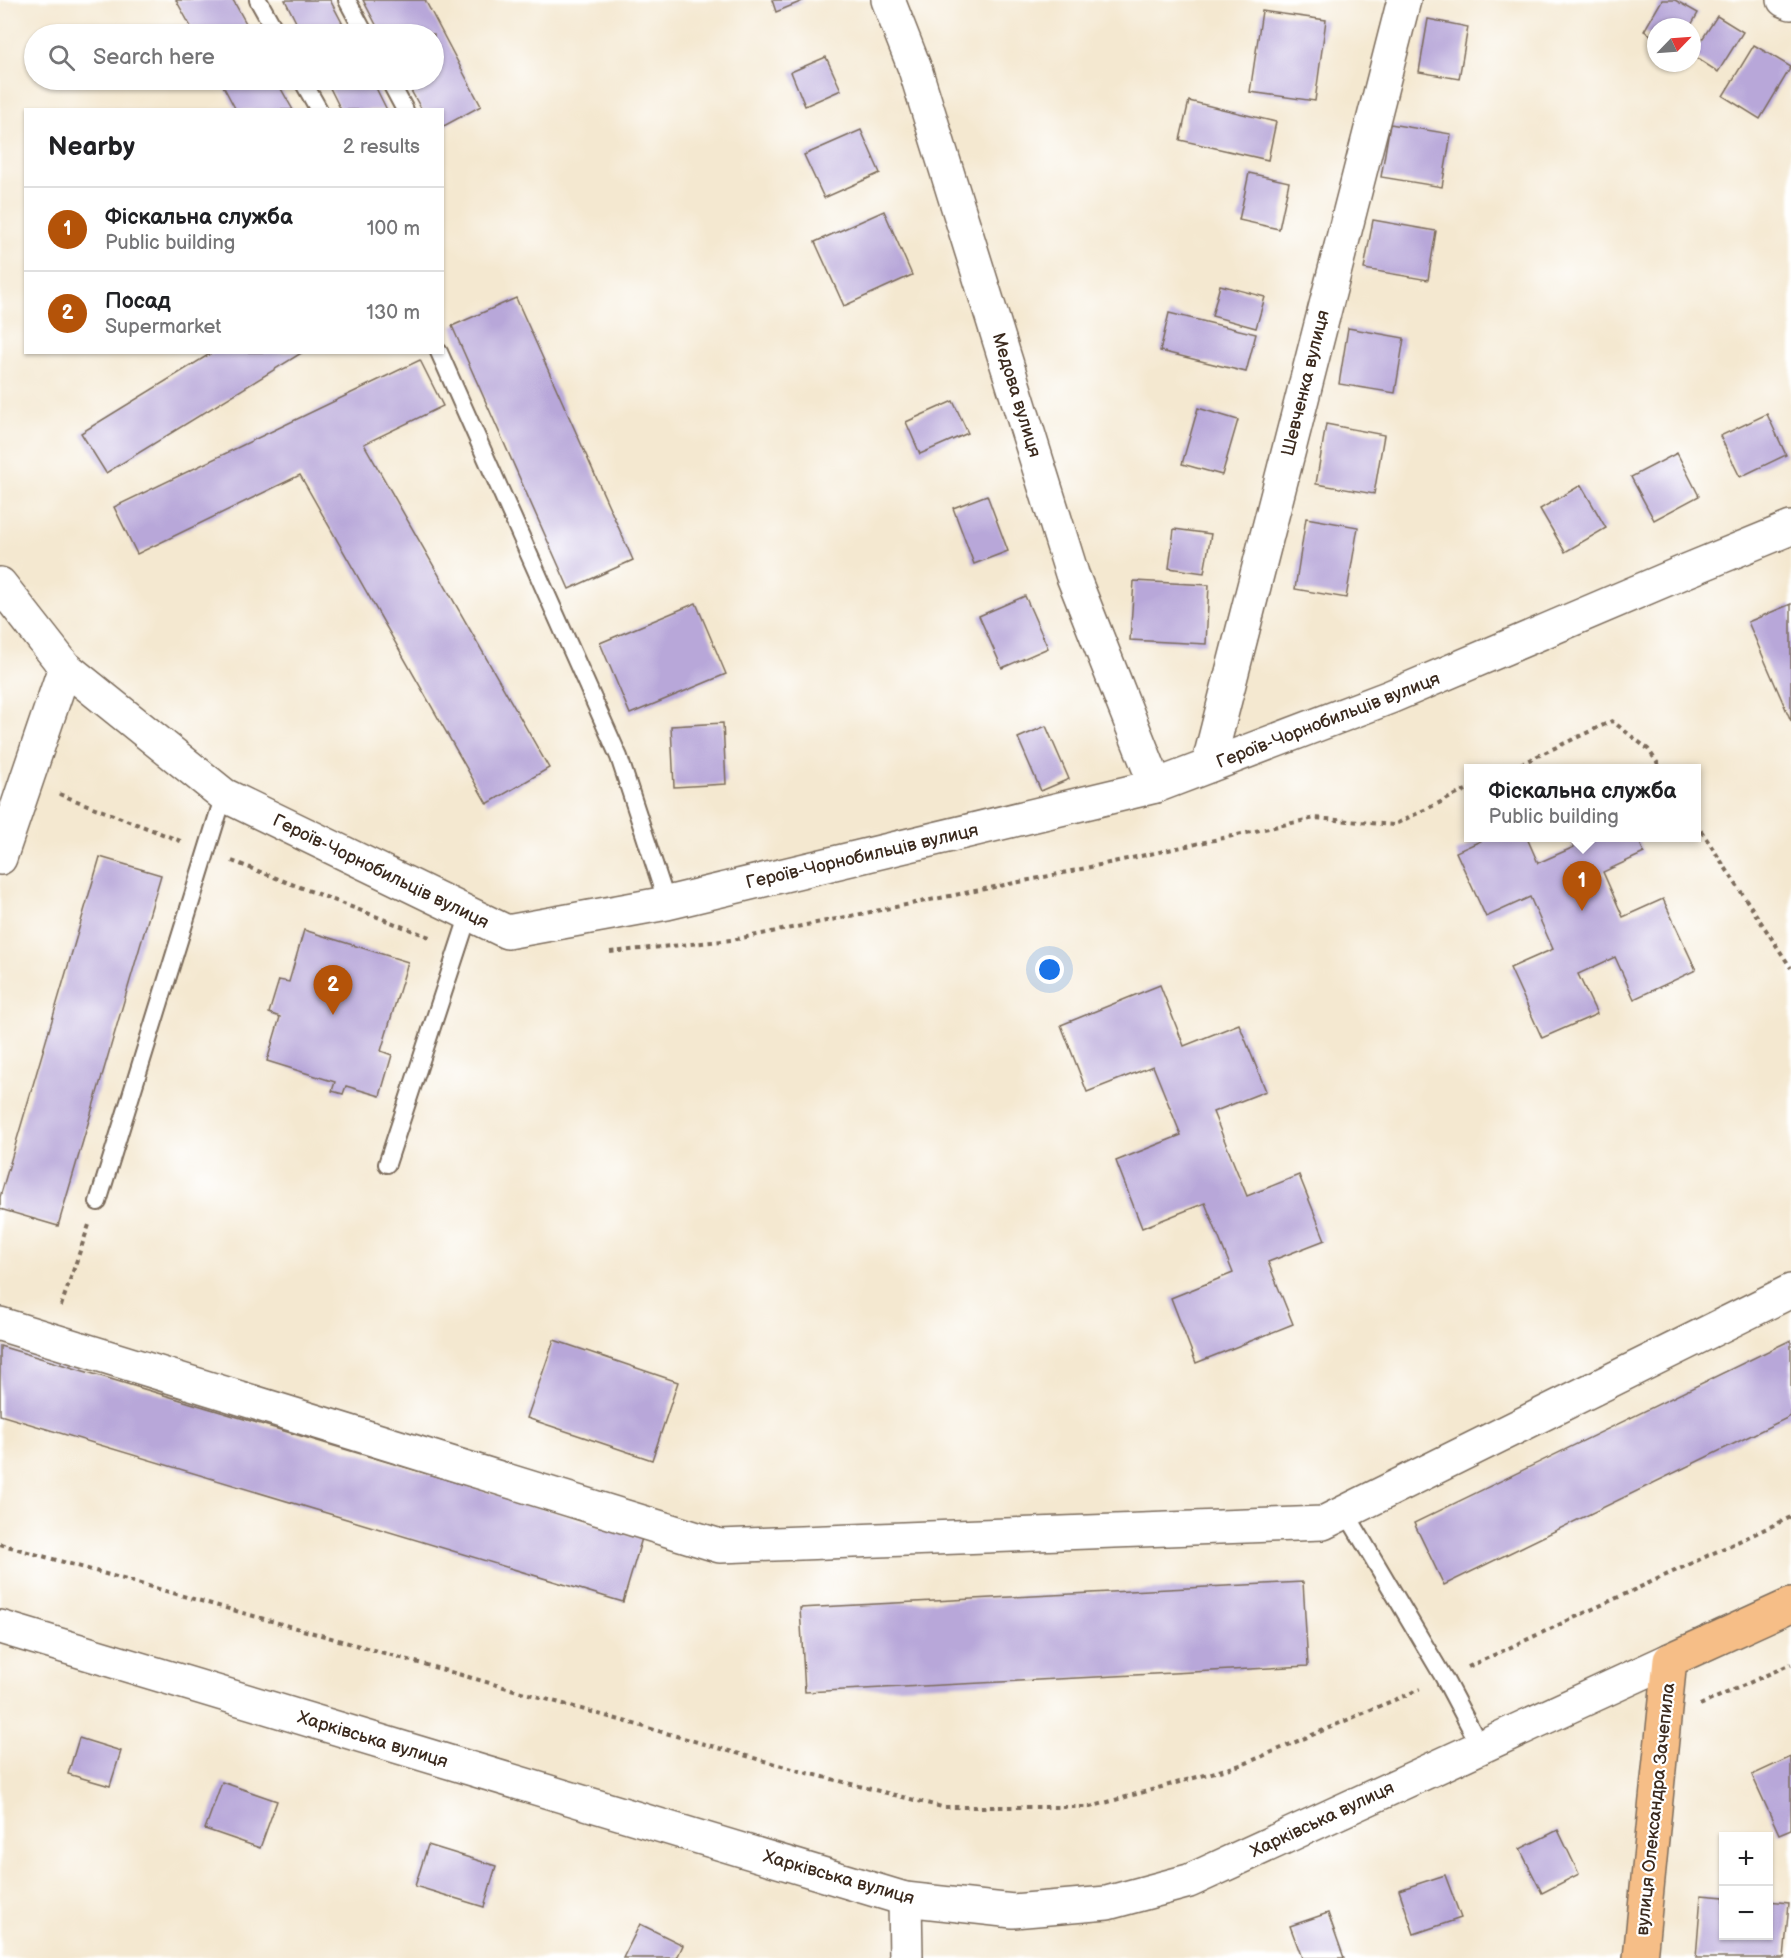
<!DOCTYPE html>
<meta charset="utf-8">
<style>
body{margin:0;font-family:"Balsamiq Sans",sans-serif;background:#f6f6f6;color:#202124}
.controls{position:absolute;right:18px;bottom:18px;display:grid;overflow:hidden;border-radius:0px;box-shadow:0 2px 4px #0004}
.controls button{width:54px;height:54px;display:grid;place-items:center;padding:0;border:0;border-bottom:2px solid #e0e0e0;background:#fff;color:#202124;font:30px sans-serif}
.compass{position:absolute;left:1647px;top:18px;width:54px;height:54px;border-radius:50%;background:#fff;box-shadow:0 2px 4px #0004;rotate:65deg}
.you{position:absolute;left:1050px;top:970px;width:21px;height:21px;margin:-15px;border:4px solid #fff;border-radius:50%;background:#1a73e8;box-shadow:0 0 0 9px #1a73e833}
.badge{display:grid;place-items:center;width:39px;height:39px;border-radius:50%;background:#b45309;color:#fff;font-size:20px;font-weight:700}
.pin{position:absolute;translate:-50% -50px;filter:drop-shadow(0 2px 3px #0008)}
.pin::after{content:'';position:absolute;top:32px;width:21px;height:18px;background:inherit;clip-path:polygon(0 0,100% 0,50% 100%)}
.popup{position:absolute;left:1464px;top:764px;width:237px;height:78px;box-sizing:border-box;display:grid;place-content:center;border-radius:0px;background:#fff;filter:drop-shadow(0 2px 4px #0005);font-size:20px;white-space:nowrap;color:#757577}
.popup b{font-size:22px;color:#202124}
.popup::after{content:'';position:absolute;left:50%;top:100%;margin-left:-12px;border:12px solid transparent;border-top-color:#fff}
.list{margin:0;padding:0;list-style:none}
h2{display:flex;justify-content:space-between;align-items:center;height:78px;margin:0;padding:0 24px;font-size:26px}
h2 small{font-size:20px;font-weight:400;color:#757577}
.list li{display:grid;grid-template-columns:39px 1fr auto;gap:18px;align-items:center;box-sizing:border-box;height:84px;padding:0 24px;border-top:2px solid #e0e0e0}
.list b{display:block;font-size:22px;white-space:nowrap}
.list p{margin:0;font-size:20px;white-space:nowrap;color:#757577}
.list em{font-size:20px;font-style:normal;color:#757577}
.icon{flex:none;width:33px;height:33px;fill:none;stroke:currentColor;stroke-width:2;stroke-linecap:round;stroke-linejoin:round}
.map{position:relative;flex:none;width:1791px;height:1958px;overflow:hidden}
.search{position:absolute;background:#fff;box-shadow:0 2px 4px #0004;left:24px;top:24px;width:420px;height:66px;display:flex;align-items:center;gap:15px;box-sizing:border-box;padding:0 21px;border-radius:33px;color:#757577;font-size:22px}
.panel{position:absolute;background:#fff;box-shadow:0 2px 4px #0004;left:24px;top:108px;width:420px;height:246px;border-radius:0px}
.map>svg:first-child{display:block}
.building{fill:#b8a7d9}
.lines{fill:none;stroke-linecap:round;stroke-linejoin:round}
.service-casing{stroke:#7c6c5c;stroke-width:20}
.minor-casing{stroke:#7c6c5c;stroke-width:36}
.tertiary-casing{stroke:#7c6c5c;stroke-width:36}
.primary-casing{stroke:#7c6c5c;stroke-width:36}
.path{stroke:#7c6c5c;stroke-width:4;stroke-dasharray:4.5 4.5;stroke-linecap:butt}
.service{stroke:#fff;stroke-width:16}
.minor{stroke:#fff;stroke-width:33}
.tertiary{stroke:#fff;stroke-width:33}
.primary{stroke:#f6be87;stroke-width:33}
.labels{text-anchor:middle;stroke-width:4.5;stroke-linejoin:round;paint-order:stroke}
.street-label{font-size:18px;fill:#3b2a1e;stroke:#fff}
</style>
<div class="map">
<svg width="1791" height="1958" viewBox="0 0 1791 1958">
<rect width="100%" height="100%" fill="#fff"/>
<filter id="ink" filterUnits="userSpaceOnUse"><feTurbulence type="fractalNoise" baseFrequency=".0167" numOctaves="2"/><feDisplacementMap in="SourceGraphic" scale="12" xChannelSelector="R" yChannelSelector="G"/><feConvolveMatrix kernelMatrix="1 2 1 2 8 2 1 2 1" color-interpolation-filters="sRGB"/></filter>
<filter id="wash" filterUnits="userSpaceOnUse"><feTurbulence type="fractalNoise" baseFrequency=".008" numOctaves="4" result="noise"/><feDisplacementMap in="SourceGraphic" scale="24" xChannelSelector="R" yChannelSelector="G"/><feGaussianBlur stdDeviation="1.35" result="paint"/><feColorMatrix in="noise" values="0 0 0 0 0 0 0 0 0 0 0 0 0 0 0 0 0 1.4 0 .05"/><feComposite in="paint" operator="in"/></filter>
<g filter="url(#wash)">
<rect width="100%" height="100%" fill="#f4e8d0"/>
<g id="blocks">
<!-- building -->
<g class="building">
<polygon points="176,0 233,0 252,34 195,34"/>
<polygon points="285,0 330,0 348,34 302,34"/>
<polygon points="363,0 425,0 481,106 442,127 442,110 422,110 405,80 434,80 434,34 381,34"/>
<polygon points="772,0 805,0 776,12"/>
<polygon points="1662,0 1675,0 1698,13 1690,27 1656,27 1656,38 1644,31"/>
<polygon points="1262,11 1326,20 1315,101 1250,92"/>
<polygon points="1717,16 1743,32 1718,72 1692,55"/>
<polygon points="1428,19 1468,27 1459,79 1419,72"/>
<polygon points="1754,45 1791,67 1760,119 1723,96"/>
<polygon points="826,57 841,90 805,106 791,72"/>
<polygon points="220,80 276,80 293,110 236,110"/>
<polygon points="326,80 372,80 387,110 341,110"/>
<polygon points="1189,101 1276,122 1268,160 1180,140"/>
<polygon points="1390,124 1451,134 1442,187 1381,177"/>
<polygon points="861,130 880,173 824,198 804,155"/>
<polygon points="1249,173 1289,182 1279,229 1239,220"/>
<polygon points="884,211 912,275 844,306 815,242"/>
<polygon points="1373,220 1436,231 1428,280 1364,269"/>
<polygon points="1220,285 1265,297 1256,328 1212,316"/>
<polygon points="516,298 633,560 569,589 452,326"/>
<polygon points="1169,313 1256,334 1246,372 1160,351"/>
<polygon points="1348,328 1404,338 1395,393 1339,384"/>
<polygon points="213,352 303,352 106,473 81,433"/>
<polygon points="420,360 443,406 364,444 549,768 487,804 300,475 137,554 114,507"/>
<polygon points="953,401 968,433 920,454 906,422"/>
<polygon points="1198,408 1238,420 1222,475 1182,464"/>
<polygon points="1767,414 1786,455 1740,477 1720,436"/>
<polygon points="1326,424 1384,435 1374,494 1316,484"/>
<polygon points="1677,453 1699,496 1654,520 1631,477"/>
<polygon points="1581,485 1606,528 1565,552 1540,509"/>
<polygon points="987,495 1008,551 974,564 953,508"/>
<polygon points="1306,518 1358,527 1346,598 1295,589"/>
<polygon points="1174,529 1211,534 1204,573 1169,568"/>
<polygon points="1134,581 1209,585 1206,644 1130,640"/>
<polygon points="1025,596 1048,648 1002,668 979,616"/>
<polygon points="696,603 726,674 630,714 600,643"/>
<polygon points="1791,604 1791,721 1748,622"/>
<polygon points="723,723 726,784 674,787 671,726"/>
<polygon points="1046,726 1069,779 1041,791 1018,738"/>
<polygon points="1487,838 1527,838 1538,863 1574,847 1570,838 1638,838 1644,853 1603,872 1623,917 1663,899 1696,970 1634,999 1615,957 1578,974 1597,1014 1542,1038 1510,968 1553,949 1530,897 1486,917 1456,852"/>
<polygon points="100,857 161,875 58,1226 0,1209 0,1197"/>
<polygon points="304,930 408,962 381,1051 392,1055 380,1096 346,1086 343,1094 332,1091 335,1082 267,1061 280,1017 269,1013 279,980 289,982"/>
<polygon points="1160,985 1184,1046 1239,1024 1266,1091 1213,1112 1247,1196 1299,1175 1325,1240 1268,1262 1293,1324 1196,1363 1171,1298 1233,1273 1205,1203 1142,1228 1116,1161 1181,1135 1153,1066 1087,1092 1061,1025"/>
<polygon points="554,1340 678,1382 652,1460 527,1418"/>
<polygon points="1791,1340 1791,1416 1444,1585 1414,1523"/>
<polygon points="0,1346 642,1538 623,1602 0,1415"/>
<polygon points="1303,1582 1308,1666 805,1692 800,1608"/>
<polygon points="79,1738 121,1751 110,1786 68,1774"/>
<polygon points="1791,1757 1791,1829 1779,1834 1752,1775"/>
<polygon points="222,1782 277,1801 260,1848 205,1829"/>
<polygon points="1558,1830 1579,1874 1542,1893 1520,1849"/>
<polygon points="428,1845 496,1866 484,1907 415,1886"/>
<polygon points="1445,1875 1461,1918 1414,1934 1399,1890"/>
<polygon points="1701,1895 1724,1897 1724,1936 1768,1936 1768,1901 1789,1903 1784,1958 1696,1958"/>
<polygon points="1328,1913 1344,1958 1302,1958 1290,1926"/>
<polygon points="640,1924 683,1945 677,1958 623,1958"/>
</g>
</g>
</g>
<g filter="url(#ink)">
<use href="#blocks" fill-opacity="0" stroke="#7c6c5c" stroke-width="1.5"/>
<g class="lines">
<!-- service casing -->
<g class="service-casing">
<g id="service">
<polyline points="258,0 277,34"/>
<polyline points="347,0 365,34"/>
<polyline points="302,80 319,110"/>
<polyline points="389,80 405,110"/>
<polyline points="439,352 619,757 667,903"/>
<polyline points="387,1164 469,914"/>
<polyline points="98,1202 224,795"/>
<polyline points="1345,1511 1444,1678 1480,1746"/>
</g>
</g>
<!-- minor casing -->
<g class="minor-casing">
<g id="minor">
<polyline points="888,0 915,69 1072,574 1156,786"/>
<polyline points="1784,0 1791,3"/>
<polyline points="0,584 65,667 224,795 507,932 667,903 1156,786 1390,697 1686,571 1791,528"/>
<polyline points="1208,766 1404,0"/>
<polyline points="0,858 65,667"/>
<polyline points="0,1324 720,1546 1323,1523 1791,1291"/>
<polyline points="905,1899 906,1958"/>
</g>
</g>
<!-- tertiary casing -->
<g class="tertiary-casing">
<polyline id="tertiary" points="0,1627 905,1899 1013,1911 1107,1903 1189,1881 1670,1660"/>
</g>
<!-- primary casing -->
<g class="primary-casing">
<polyline id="primary" points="1640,1958 1670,1660 1791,1605"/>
</g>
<!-- path -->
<g class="path">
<polyline points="1512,768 1612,721 1648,749 1661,768"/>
<polyline points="59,794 183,842"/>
<polyline points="1696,823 1791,968"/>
<polyline points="232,861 432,938"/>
<polyline points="610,952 732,940 1049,876 1315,818 1393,825 1468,789"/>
<polyline points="61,1306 89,1225"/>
<polyline points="0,1544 796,1770 942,1807 1090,1807 1244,1764 1420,1689"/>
<polyline points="1468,1667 1791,1517"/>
<polyline points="1700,1705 1791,1664"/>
</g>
<!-- service -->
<use href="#service" class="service"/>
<!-- minor -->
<use href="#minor" class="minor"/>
<!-- tertiary -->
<use href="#tertiary" class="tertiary"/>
<!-- primary -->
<use href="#primary" class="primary"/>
</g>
</g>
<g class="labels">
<!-- street labels -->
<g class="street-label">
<text transform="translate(1305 383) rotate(-76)" y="6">Шевченка вулиця</text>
<text transform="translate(1017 395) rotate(73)" y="6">Медова вулиця</text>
<text transform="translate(1328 720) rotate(-21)" y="6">Героїв-Чорнобильців вулиця</text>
<text transform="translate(862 856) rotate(-13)" y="6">Героїв-Чорнобильців вулиця</text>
<text transform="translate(381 871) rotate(26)" y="6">Героїв-Чорнобильців вулиця</text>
<text transform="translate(373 1739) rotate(17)" y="6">Харківська вулиця</text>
<text transform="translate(1655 1809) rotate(-84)" y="6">вулиця Олександра Зачепила</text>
<text transform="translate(1322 1819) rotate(-25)" y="6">Харківська вулиця</text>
<text transform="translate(839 1877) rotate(16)" y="6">Харківська вулиця</text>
</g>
</g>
</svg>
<div class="controls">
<button>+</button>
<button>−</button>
</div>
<svg class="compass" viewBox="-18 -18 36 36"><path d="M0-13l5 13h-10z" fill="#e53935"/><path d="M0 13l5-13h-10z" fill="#757577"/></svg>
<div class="you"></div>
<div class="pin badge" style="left:1582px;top:911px">1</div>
<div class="popup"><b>Фіскальна служба</b>Public building</div>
<div class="pin badge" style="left:333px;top:1015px">2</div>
<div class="search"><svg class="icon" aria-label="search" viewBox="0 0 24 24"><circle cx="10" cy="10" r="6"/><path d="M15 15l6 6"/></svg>Search here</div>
<section class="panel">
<h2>Nearby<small>2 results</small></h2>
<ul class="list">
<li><span class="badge">1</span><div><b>Фіскальна служба</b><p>Public building</p></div><em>100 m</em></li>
<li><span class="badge">2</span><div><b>Посад</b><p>Supermarket</p></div><em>130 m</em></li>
</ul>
</section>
</div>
